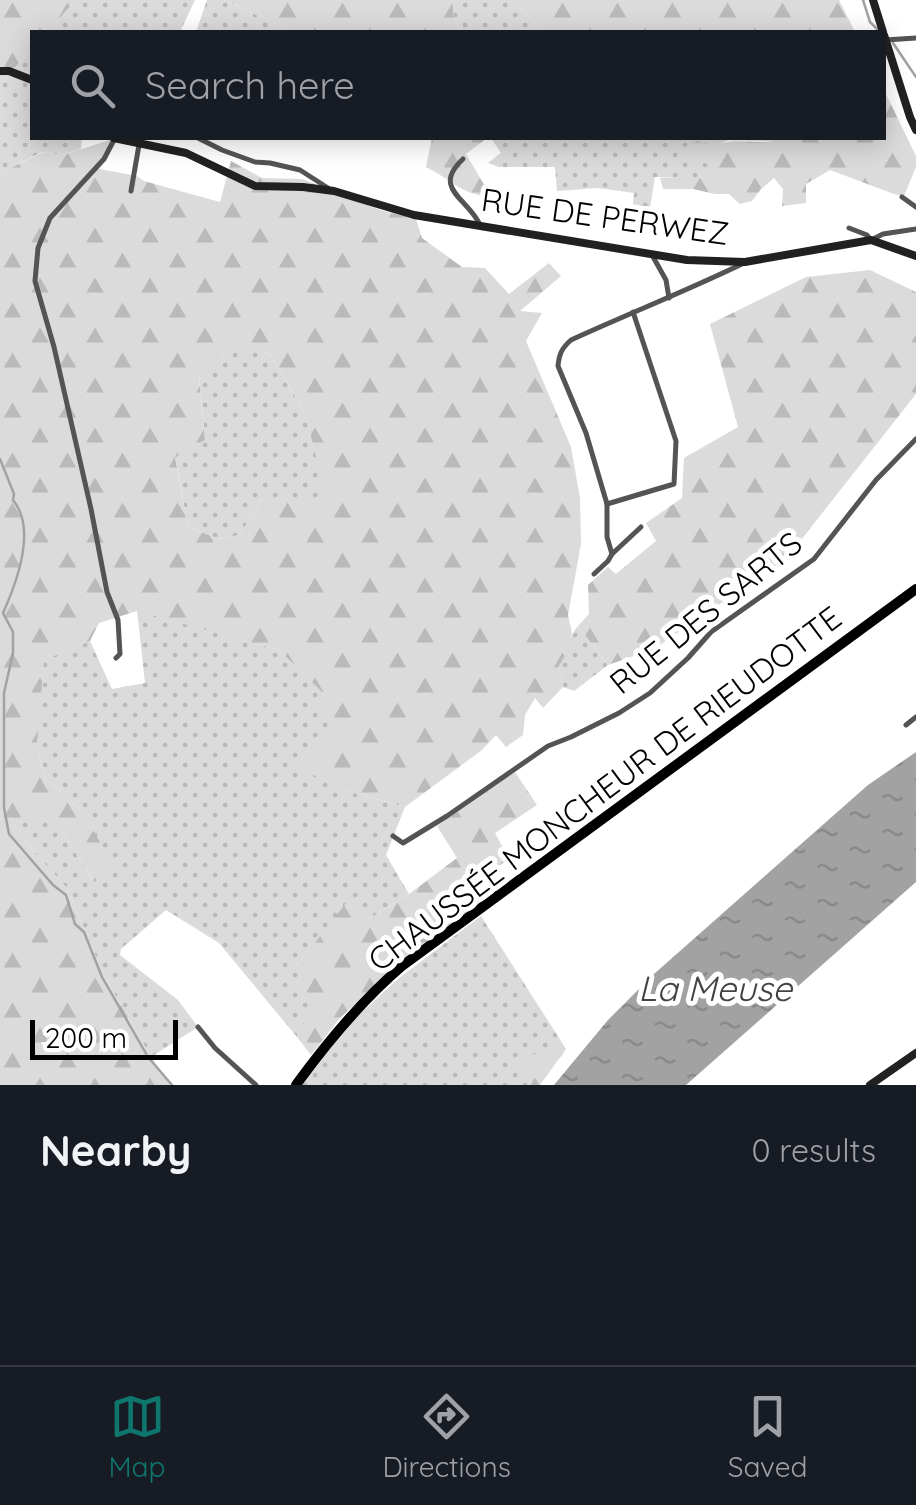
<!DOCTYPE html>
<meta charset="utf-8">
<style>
body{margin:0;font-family:Quicksand,sans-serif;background:#242831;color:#f1f3f6}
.scale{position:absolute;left:30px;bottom:25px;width:148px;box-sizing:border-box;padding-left:10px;border:5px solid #000;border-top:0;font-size:28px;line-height:35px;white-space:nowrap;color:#000;-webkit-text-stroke:8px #fff;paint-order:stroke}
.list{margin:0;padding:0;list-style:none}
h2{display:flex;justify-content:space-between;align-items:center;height:130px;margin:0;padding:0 40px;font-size:42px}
h2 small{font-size:32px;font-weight:400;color:#9ea1a6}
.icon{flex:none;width:55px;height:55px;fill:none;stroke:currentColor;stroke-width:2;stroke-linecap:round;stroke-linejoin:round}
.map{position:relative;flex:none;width:916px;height:1085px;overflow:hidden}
.search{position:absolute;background:#171b24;box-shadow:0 5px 25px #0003;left:30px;right:30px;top:30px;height:110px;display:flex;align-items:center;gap:25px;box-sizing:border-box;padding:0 35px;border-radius:0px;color:#9ea1a6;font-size:38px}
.sheet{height:280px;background:#171b24}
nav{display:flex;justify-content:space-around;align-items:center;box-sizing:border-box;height:140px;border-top:2px solid #363941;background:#171b24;font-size:28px;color:#9ea1a6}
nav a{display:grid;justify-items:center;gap:5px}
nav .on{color:#0f766e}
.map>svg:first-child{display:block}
.green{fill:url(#green-dots)}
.forest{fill:url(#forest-firs);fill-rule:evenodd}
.water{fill:url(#water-ripples)}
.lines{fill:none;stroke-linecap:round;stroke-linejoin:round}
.stream{stroke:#a2a2a2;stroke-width:2.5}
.street{stroke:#545454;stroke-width:5}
.secondary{stroke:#212121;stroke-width:8}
.primary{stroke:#000;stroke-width:10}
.labels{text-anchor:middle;stroke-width:10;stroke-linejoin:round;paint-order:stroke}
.street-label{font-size:32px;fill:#000;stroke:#fff}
.water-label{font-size:35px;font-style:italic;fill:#434343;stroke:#fff}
</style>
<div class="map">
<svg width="916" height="1085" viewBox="0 0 916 1085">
<defs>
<pattern id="green-dots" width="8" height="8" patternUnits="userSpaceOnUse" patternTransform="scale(2.5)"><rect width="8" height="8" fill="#dbdbdb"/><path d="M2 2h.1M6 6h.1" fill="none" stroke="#bababa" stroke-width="1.8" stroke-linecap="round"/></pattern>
<pattern id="forest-firs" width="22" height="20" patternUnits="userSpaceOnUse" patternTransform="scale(2.5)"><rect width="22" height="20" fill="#dbdbdb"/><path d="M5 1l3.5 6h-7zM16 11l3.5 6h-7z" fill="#bababa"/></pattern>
<pattern id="water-ripples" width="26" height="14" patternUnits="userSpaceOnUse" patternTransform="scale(2.5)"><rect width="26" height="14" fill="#a2a2a2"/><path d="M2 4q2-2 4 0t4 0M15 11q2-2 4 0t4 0" fill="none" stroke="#8a8a8a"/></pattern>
</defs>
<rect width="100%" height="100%" fill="#fff"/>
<!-- green -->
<g class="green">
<polygon points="76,0 195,0 180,32 47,32"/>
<polygon points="207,0 224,0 294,32 196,32"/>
<polygon points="452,0 515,0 541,32 461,32 454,18"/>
<polygon points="32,48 32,138 82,138 81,149 62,155 42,152 0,173 0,85"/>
<polygon points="491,138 783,138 780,141 728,140 714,147 680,150 712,166 704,179 655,177 647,226 631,225 634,193 598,188 557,191 555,167 499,167 488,163 501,153"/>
<polygon points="219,347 270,353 306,415 327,499 262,499 240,535 219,539 188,527 175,456 205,440 199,376"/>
<polygon points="137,610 279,650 325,695 314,709 337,731 296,766 347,791 405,807 386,855 409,894 369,919 346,904 297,984 312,1010 297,1037 219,943 166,910 121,949 120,955 178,1000 198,1027 151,1057 103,974 67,888 33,851 10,818 43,818 64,834 94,882 81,810 45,778 37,746 43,660 90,641 112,689 145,683"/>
<path d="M578,626L608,665L574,691L563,687L558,668C565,656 571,633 578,626Z"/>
<polygon points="481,916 561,1041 547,1056 528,1085 302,1085 351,1022 399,978"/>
</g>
<!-- forest -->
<g class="forest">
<polygon points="0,0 76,0 47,32 32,32 32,48 0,85"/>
<polygon points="224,0 452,0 454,18 461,32 294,32"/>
<polygon points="515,0 839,0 855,32 541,32"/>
<path d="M884,90L916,156V167L904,196L894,194L830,170L806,184V203L782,206L783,189L774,178L761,189L752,201L740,204L729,194H715L693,189H663L660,178H704L711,166L678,150L697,141L714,146C739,135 760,148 783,138H884Z"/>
<path d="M116,138L94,168L137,176L144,181L220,202L231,161L262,178L302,179L380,210L416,219L422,238L462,267L485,268L509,294L549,263L561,276L520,311L542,313L526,341L571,447L580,498L581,544L568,615L572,633L570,646L558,668L563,687L543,708L535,698L525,715L523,735L506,747L496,735L482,750L405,807L347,791L295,766L337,731L313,709L325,695L279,650L137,611L99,623L90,641L44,660L37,746L45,778L81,810L116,869L94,882L64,834L43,818L11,819L33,851L67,888L103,974L151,1057L170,1085H0V173L43,152L63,155ZM219,348L270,353L306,415L326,499H262L240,535L219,539L188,527L175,457L205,440L199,377L212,374Z"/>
<path d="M432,138H487L466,154L489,193V197C459,193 452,180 426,167Z"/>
<polygon points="870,270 916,292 916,394 786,559 654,649 608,665 578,626 589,614 588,585 608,567 616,574 656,541 646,523 682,498 684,458 738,427 710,324 806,277"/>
<polygon points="515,772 537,805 495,833 509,859 493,870 504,884 406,958 340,1018 311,1055 297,1037 311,1010 297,984 307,953 346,903 369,919 409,894 457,858 437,826"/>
<polygon points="561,1041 566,1049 540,1085 528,1085 520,1061 537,1053 547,1056"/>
</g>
<!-- water -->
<polygon class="water" points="916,752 916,882 686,1085 554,1085 608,1020 654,974 868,785"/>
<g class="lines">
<!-- stream -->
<g class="stream">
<polyline points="863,0 870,22 880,32"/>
<polyline points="893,43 916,77"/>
<path d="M0,459L14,494L13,500C37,529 17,582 3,613L13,632V653L4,693V808L9,834L53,885L66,895L75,924L84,932L102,977L148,1057L172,1085"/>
</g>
<!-- street -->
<g class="street">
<polyline points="885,40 916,38"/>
<polyline points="115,138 104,159 50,218 38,248 35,281 54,347 91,509 107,592 118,620 120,654 116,658"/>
<polyline points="198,138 222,150 255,162 270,163 300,170 328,188"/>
<path d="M463,159C431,189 468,198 480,225"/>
<polyline points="131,191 139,145"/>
<polyline points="902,197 916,207"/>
<polyline points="849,228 867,235 871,240 883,234 916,229"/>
<polyline points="652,255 666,280 669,298"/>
<polyline points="607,504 674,484 676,441 633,312"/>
<polyline points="612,554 641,527"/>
<path d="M594,574L608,561L612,554L607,537V504L586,433L558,366C559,354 562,348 571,340C628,314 686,291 742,264"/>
<polyline points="906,725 916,717"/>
<polyline points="393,836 403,843 447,816 548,746 571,737 619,713 650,693 688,658 711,632 814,559 876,480 916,439"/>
<polyline points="198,1027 215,1048 256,1085"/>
</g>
<!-- secondary -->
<g class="secondary">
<polyline points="873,0 883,32"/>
<polyline points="884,35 910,117 916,130"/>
<polyline points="0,71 9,71 32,80"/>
<polyline points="114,138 186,153 255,186 303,187 334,191 414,215 687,260 745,262 871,240 916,256"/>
<polyline points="870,1085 916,1053"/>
</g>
<!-- primary -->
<path class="primary" d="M296,1085C328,1041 361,1001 402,966L916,589"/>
</g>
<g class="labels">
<!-- street labels -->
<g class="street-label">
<text transform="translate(605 217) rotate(8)" y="11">RUE DE PERWEZ</text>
<text transform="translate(706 613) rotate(-39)" y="11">RUE DES SARTS</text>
<text transform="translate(605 789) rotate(-37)" y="11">CHAUSSÉE MONCHEUR DE RIEUDOTTE</text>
</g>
<!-- water labels -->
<g class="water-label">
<text x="715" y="1001">La Meuse</text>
</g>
</g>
</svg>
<div class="scale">200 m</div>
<div class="search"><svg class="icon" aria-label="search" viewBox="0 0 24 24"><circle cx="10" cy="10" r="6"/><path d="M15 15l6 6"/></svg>Search here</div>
</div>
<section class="sheet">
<h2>Nearby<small>0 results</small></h2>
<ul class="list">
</ul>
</section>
<nav>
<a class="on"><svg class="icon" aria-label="map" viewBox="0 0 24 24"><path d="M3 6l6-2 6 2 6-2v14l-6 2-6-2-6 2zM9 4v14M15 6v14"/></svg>Map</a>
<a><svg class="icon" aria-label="directions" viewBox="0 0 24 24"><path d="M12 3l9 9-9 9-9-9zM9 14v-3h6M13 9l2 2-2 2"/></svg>Directions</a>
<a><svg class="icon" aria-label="saved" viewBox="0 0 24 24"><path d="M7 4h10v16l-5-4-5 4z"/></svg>Saved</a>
</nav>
